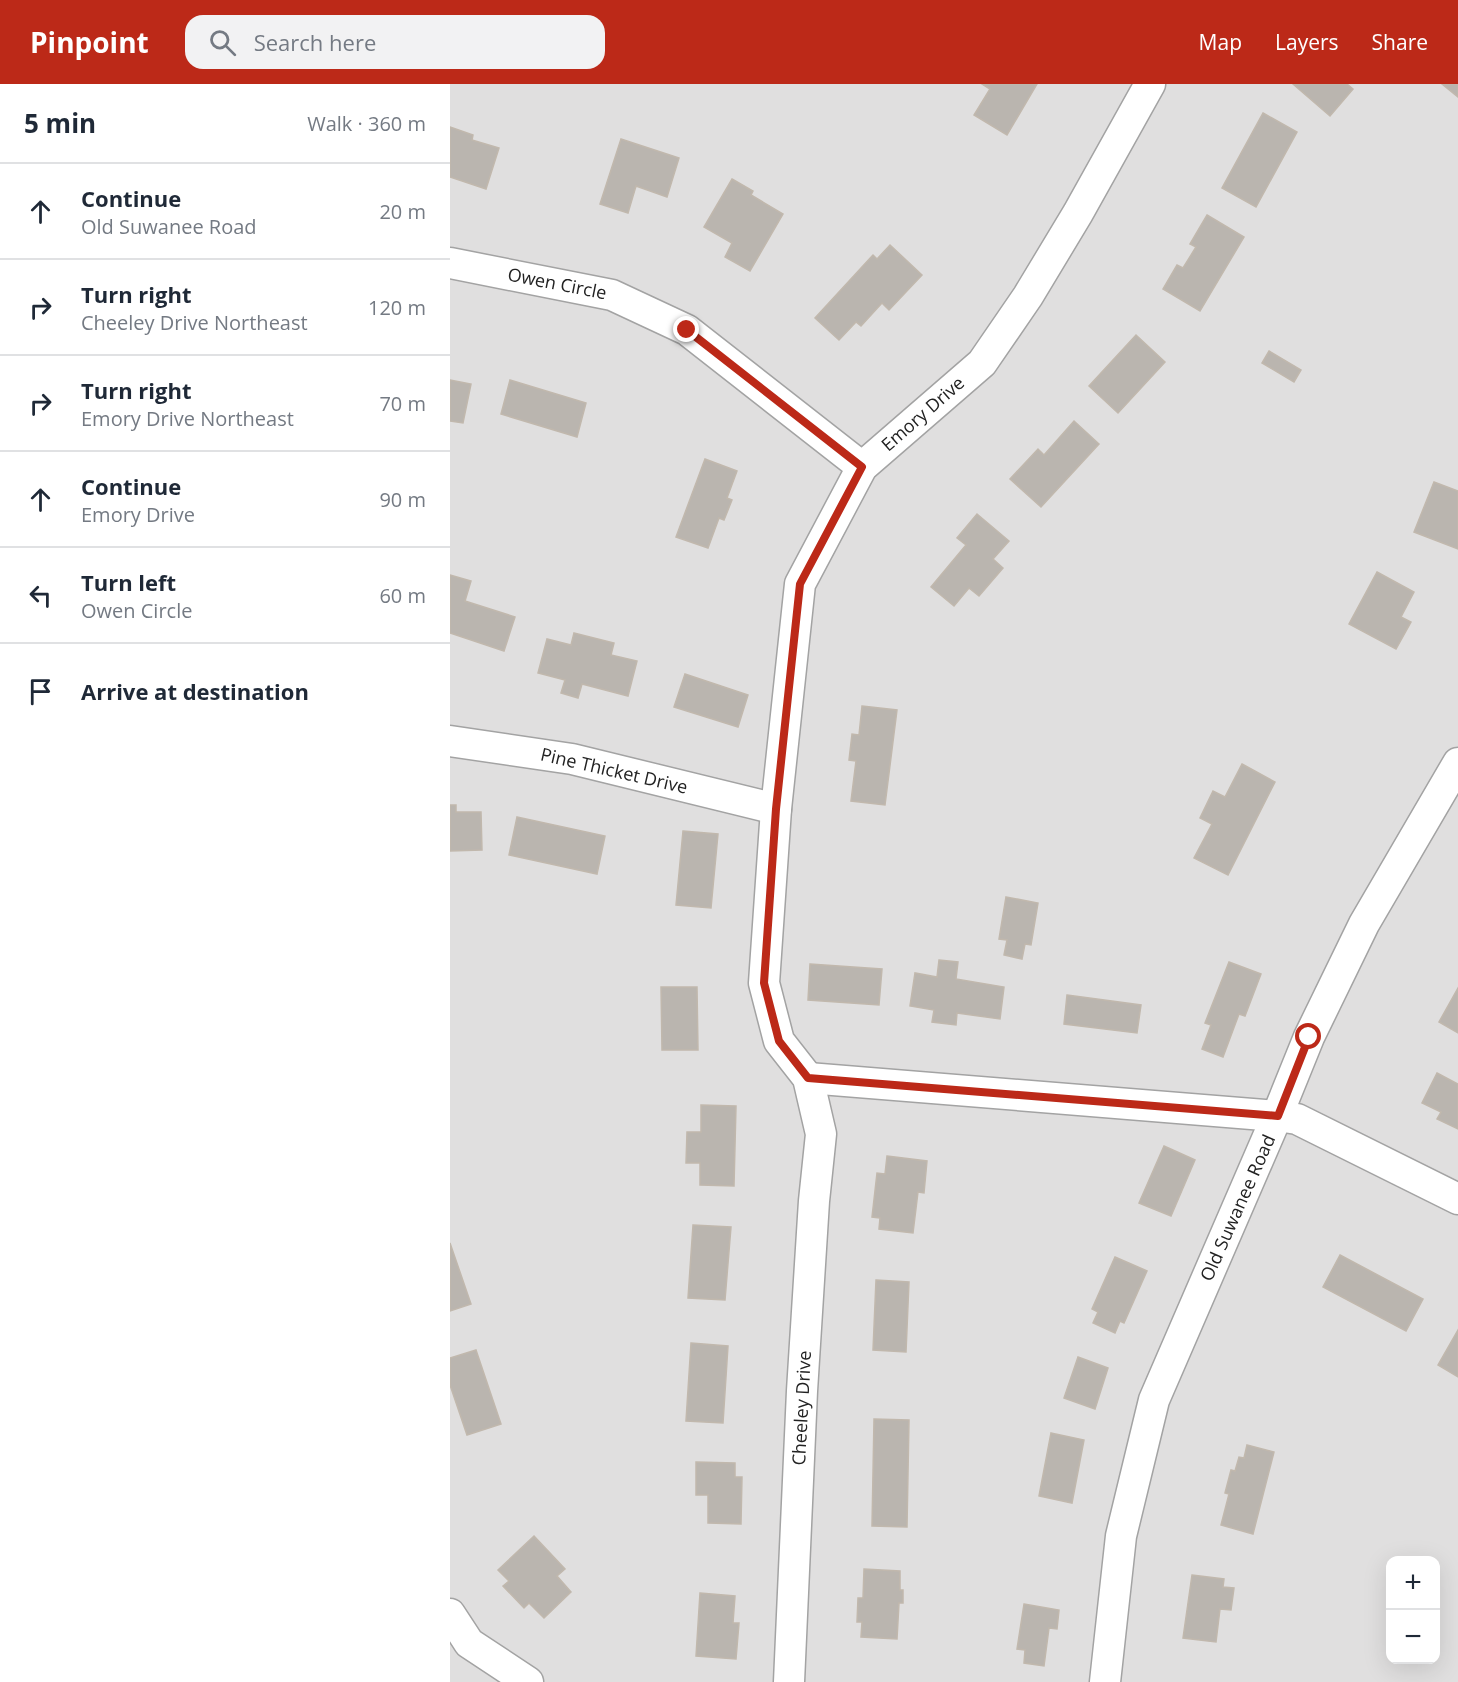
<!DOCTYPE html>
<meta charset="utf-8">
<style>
body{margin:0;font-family:"Open Sans",sans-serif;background:#f2f2f3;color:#1f2937}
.controls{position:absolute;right:18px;bottom:18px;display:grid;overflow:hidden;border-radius:12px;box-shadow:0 6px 24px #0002}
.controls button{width:54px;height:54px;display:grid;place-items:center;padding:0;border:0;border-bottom:2px solid #e0e1e3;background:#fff;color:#1f2937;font:30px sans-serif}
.stop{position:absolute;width:18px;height:18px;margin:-14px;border:4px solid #bc2918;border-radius:50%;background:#fff}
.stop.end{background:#bc2918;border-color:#fff;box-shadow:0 2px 6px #0008}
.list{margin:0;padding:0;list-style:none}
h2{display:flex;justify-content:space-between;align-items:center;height:78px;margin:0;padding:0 24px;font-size:26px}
h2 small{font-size:20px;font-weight:400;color:#747a83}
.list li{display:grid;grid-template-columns:39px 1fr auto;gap:18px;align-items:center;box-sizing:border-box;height:96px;padding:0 24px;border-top:2px solid #e0e1e3}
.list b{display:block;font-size:22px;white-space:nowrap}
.list p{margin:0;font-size:20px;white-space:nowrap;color:#747a83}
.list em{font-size:20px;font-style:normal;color:#747a83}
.icon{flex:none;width:33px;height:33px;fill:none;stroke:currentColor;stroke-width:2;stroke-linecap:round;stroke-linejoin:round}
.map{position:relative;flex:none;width:1008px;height:1598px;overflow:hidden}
header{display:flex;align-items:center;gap:36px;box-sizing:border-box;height:84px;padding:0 30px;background:#bc2918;color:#fff}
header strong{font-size:28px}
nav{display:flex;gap:33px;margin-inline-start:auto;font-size:21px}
.search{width:420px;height:54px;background:#f2f2f3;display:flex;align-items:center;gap:15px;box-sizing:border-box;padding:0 21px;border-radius:18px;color:#747a83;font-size:22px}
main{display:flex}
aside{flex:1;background:#fff}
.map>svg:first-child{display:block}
.residential{fill:#e0dfdf;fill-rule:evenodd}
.building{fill:#bab5af;stroke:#c1b8ad;stroke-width:1.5}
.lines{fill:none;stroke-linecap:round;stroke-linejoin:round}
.minor-casing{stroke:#a3a3a3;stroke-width:33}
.minor{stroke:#fff;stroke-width:30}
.route{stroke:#bc2918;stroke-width:8}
.labels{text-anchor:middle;stroke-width:6;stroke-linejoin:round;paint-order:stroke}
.street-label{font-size:18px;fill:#222;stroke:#fff}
</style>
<header>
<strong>Pinpoint</strong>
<div class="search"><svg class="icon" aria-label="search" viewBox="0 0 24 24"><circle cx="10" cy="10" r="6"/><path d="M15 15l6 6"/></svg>Search here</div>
<nav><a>Map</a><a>Layers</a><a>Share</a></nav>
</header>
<main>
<aside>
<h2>5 min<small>Walk · 360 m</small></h2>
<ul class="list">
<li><svg class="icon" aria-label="ahead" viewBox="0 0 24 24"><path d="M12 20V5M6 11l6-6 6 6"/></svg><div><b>Continue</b><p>Old Suwanee Road</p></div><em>20 m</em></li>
<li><svg class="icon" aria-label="right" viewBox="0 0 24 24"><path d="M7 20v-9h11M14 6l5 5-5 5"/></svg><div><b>Turn right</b><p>Cheeley Drive Northeast</p></div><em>120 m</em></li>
<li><svg class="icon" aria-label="right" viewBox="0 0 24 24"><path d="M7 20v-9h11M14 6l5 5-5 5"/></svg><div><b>Turn right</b><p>Emory Drive Northeast</p></div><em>70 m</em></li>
<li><svg class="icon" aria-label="ahead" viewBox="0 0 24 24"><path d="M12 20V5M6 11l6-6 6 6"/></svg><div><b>Continue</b><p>Emory Drive</p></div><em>90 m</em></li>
<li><svg class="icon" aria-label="left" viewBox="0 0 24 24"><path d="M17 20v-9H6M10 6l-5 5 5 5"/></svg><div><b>Turn left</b><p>Owen Circle</p></div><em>60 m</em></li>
<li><svg class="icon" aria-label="arrive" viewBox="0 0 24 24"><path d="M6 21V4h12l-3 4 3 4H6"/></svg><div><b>Arrive at destination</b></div></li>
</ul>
</aside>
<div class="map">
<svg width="1008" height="1598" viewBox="0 0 1008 1598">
<rect width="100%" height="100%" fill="#f1efea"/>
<!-- residential -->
<path class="residential" d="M0,0H1008V1598H0ZM940,1476H986V1576H940Z"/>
<!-- building -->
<g class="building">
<polygon points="532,0 587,0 557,51 524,31 540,5"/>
<polygon points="843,0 897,0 903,5 880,32"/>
<polygon points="992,0 1008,0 1008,13"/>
<polygon points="813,29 847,48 806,123 772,104"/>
<polygon points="0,43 23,51 22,56 49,64 36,105 0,93"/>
<polygon points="171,55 229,74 217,113 186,102 178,129 150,120"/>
<polygon points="282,95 303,107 301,111 333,130 300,187 275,173 282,159 254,143"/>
<polygon points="757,131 794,153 750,227 713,205 727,181 733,184 746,163 740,160"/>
<polygon points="440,161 472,191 439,226 432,219 411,242 406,238 389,256 365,234 423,171 427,175"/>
<polygon points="686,251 715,278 668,329 639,302"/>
<polygon points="819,267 851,286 844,298 812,279"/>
<polygon points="0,296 21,300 13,339 0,337"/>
<polygon points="60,296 136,319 127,353 51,330"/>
<polygon points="624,337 649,360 591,423 560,395 588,365 594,371"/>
<polygon points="255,375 287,387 277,414 282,416 274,436 269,434 258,464 226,453"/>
<polygon points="984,398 1008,407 1008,465 964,448"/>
<polygon points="527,430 559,457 543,475 553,484 529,512 519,504 504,522 481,503 516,461 507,454"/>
<polygon points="927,488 964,508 951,533 961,538 946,565 899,540"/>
<polygon points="0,491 21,497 15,517 65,533 54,567 0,549"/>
<polygon points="124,549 164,559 161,571 187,577 178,612 132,600 128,614 111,609 115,596 88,589 97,555 121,561"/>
<polygon points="235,590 298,611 288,643 224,623"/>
<polygon points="412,622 447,626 435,721 401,717 406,677 399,676 402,650 409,651"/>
<polygon points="792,680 825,698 778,791 744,774 762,740 750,734 763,707 775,713"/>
<polygon points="0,721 6,721 6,728 31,728 32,766 0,767"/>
<polygon points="67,733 155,752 147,790 59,771"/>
<polygon points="233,747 268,750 261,824 226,821"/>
<polygon points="556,813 588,819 581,861 575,860 572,875 554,871 557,856 549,855"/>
<polygon points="489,876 508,878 506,895 554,903 550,935 507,929 506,941 482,938 484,926 460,922 465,889 487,893"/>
<polygon points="779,878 811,890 795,932 789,930 773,973 752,965 761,941 755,939"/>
<polygon points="360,880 432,885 429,921 358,916"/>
<polygon points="211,903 247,903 248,966 212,966"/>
<polygon points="1008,904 1008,949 989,938"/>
<polygon points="617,911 691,921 687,949 614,940"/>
<polygon points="987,989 1008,1000 1008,1045 987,1035 991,1028 972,1019"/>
<polygon points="251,1021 286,1022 284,1102 250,1101 250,1079 236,1079 237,1048 251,1048"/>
<polygon points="714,1062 745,1076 721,1132 689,1119"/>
<polygon points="437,1072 477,1077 474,1109 468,1108 463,1149 429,1145 430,1134 422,1133 427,1089 435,1090"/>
<polygon points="243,1141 281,1143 275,1216 238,1214"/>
<polygon points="0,1159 21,1220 0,1227"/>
<polygon points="890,1171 973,1215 956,1247 873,1203"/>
<polygon points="665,1173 697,1187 674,1239 670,1237 665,1249 643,1239 648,1228 642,1225"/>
<polygon points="426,1196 459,1198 456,1268 423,1266"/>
<polygon points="1008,1246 1008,1293 988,1281"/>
<polygon points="241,1259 278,1262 273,1339 236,1337"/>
<polygon points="26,1266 51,1340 17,1351 0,1301 0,1274"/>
<polygon points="628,1273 658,1284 645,1325 614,1314"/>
<polygon points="424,1335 459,1336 457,1443 422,1442"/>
<polygon points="601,1349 634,1356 622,1419 589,1412"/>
<polygon points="797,1361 824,1368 803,1450 771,1441 779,1410 775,1409 781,1386 785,1387 789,1373 794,1374"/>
<polygon points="246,1378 285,1379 285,1393 292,1393 291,1440 258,1439 258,1411 246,1411"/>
<polygon points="84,1452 115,1485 107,1492 121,1508 94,1534 79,1519 74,1524 53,1502 59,1497 48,1486"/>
<polygon points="414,1485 450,1487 450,1506 453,1506 453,1519 449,1519 447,1555 411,1553 412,1538 407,1538 408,1514 413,1514"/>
<polygon points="742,1491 774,1495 773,1503 784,1504 781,1526 770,1525 766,1558 733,1554"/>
<polygon points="250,1509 285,1512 283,1539 289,1539 286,1575 246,1572"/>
<polygon points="574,1520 609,1526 607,1545 599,1544 594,1582 574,1579 575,1566 567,1565"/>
</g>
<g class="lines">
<!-- minor casing -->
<g class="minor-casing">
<g id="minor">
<polyline points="0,179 162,211 237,246 412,383"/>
<polyline points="0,657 122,675 326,725"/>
<polyline points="358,994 827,1032 847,1035 1008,1115"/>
<polyline points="0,1530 19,1559 78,1598"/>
<polyline points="339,1598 352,1307 364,1117 371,1050 358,994 329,957 314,899 326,725 350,500 412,383 532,279 578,212 628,129 700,0"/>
<polyline points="655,1598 671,1452 704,1316 827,1032 859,953 914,840 1008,679"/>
</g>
</g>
<!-- minor -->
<use href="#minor" class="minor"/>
</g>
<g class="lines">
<!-- route -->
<polyline class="route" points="237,246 412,383 350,500 326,725 314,899 329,957 358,994 828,1032 859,953"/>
</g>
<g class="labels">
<!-- street labels -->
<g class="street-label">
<text transform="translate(107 200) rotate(11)" y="6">Owen Circle</text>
<text transform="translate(473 330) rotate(-41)" y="6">Emory Drive</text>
<text transform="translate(164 687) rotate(13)" y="6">Pine Thicket Drive</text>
<text transform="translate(788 1124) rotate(-66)" y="6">Old Suwanee Road</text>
<text transform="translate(352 1324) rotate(-87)" y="6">Cheeley Drive</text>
</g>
</g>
</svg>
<div class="controls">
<button>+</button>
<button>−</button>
</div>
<div class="stop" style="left:859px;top:953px"></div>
<div class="stop end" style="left:237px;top:246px"></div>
</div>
</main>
